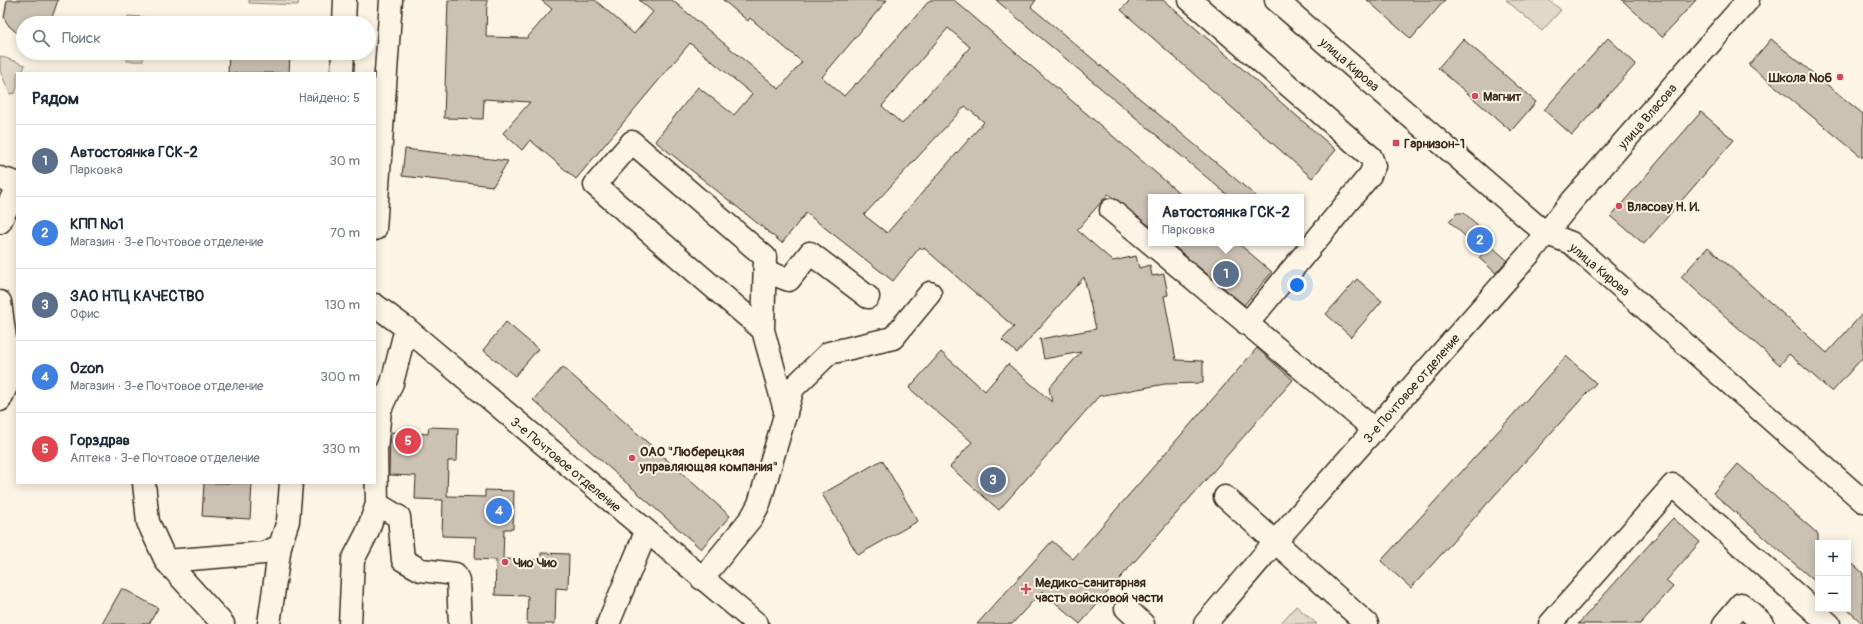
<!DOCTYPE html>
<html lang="ru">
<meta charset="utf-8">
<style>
body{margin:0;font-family:Pangolin,sans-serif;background:#f2f2f3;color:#1f2937}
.controls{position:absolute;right:12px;bottom:12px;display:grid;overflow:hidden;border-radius:0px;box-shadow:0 2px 10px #0003}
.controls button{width:36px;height:36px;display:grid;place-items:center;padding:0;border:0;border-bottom:1px solid #e0e1e3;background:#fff;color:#1f2937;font:20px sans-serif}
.you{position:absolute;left:1297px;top:285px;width:14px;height:14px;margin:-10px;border:3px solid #fff;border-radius:50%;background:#1a73e8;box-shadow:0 0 0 6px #1a73e833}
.badge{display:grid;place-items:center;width:26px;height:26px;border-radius:50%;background:#d1495b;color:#fff;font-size:13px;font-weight:700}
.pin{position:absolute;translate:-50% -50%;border:2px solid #fff;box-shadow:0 1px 4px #0006}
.popup{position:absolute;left:1148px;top:194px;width:156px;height:52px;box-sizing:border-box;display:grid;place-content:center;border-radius:0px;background:#fff;filter:drop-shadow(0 1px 3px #0005);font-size:13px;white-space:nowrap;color:#747a83}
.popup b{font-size:15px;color:#1f2937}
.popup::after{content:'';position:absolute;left:50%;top:100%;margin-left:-8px;border:8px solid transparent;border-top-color:#fff}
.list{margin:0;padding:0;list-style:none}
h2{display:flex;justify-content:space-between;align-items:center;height:52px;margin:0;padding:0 16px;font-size:17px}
h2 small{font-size:13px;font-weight:400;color:#747a83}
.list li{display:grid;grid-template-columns:26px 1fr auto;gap:12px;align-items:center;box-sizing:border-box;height:72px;padding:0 16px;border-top:1px solid #e0e1e3}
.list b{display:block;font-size:15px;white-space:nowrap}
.list p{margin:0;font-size:13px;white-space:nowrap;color:#747a83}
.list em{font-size:13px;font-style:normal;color:#747a83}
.icon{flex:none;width:22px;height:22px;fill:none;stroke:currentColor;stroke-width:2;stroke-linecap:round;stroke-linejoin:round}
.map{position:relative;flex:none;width:1863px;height:624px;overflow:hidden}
.search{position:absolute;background:#fff;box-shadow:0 2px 10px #0003;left:16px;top:16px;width:360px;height:44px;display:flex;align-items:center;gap:10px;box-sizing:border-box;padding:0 14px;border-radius:22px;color:#747a83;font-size:15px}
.panel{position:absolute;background:#fff;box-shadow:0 2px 10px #0003;left:16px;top:72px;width:360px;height:412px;border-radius:0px}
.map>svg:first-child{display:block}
.grass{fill:#e0d8c8;stroke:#8e8173}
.park{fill:url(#park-tufts);stroke:#8e8173}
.building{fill:#ccc2b3;stroke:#3b2a1e;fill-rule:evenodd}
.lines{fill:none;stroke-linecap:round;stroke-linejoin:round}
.minor-casing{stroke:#3b2a1e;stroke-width:25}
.major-casing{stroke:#3b2a1e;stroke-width:25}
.minor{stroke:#fcf5e5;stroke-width:22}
.major{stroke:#fcf5e5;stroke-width:22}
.poi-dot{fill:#d1495b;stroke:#fcf5e5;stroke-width:1.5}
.labels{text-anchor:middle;stroke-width:4;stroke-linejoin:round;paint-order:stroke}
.street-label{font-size:13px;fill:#3b2a1e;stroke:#fcf5e5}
.poi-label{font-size:13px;font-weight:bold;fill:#3b2a1e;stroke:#fcf5e5;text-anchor:start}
</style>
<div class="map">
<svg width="1863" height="624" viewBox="0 0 1863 624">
<defs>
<pattern id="park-tufts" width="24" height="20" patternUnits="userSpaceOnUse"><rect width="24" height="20" fill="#e0d8c8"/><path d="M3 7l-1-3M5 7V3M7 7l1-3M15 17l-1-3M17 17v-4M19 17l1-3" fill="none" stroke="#c1baab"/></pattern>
</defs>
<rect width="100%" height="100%" fill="#fcf5e5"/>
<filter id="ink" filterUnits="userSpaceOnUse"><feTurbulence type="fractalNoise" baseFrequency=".025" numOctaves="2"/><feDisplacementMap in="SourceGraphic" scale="8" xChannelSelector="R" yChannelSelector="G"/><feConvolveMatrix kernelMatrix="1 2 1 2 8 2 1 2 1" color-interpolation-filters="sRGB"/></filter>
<g filter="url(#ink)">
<!-- grass -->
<g class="grass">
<polygon points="1506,0 1549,0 1561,10 1542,31"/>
<polygon points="0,56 25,65 22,73 17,73 17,88 15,93 10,94 0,71"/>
<polygon points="1296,606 1317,624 1280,624"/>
</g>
<!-- park -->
<g class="park">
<polygon points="249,0 299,0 298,5 249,3"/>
<polygon points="128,16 144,17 144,23 128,23"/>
<rect x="127" y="53" width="16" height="8"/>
</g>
<!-- building -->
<g class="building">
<polygon points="7,0 58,0 50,23 23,23 23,38 9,26 4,18"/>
<path d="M448,0H487L486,37L527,38L552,9L541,0H595L634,34L653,12L639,0H672L779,89L802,62L750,18L748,21L723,0H887L822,77L844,96L856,83L857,84L930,0H954L1184,197H1151V227L1108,194L1077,230L1113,261L1136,256L1139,268L1150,265L1152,276L1164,274L1168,295L1164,296L1176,360L1203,361V383L1165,384L1099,396L999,510L950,467L972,442L909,388L941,352L985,391L1008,364L1052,402L1049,388L1081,352L1044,359L1040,339L1096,329L1084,277L1017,353L1002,340L1014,327L924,248L923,250L920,247L893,281L806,213L782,243L655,141L698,87L734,115L752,94L690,43L576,179L530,140L522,150L503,133L530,102L484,99L483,119L444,118ZM948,28L970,47L902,124L882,106ZM965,106L984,122L887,233L864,215Z"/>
<polygon points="996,0 1036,0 1031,7 1257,197 1230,197"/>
<polygon points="1130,0 1163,0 1336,150 1312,178 1121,10"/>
<polygon points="1367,0 1445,0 1411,39"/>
<polygon points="1622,0 1696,0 1662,37"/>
<polygon points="1608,38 1636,64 1572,135 1544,110"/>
<polygon points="1463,39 1536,102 1511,131 1438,68"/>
<polygon points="1771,39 1863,114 1863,158 1749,65"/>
<polygon points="229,53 290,53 289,73 228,73"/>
<polygon points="1701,112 1734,140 1644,244 1611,216"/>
<polygon points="405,149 482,158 508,161 493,186 402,176"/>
<polygon points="1457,213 1464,213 1489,235 1491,246 1507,260 1496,273 1479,258 1483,253 1449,221"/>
<polygon points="1170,243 1238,243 1272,272 1244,305"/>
<polygon points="1708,247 1827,353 1863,313 1863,357 1832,392 1789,354 1780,365 1681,277"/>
<polygon points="1357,279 1382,301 1351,337 1326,314"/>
<polygon points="506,322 538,349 515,376 483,350"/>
<polygon points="1257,348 1293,380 1080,624 1042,591 1012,624 977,624 1052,541 1073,559"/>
<polygon points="1566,356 1596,383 1411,588 1381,561"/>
<polygon points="563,367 730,516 701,549 533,400"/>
<polygon points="429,427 458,428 457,461 448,461 447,496 485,497 485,490 514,491 513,529 504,529 503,559 541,560 541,553 569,554 568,589 556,588 555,624 527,624 528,596 495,595 496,560 475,559 476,537 442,536 443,500 415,499 416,476 389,475 390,432 428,434"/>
<polygon points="882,460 918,521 858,555 822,494"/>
<polygon points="1738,464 1818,534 1818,584 1713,493"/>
<polygon points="204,483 252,483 250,519 202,516"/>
<polygon points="1673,518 1700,542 1666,581 1673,587 1640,624 1578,624"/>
<polygon points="1848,560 1863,573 1863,624 1848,610"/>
<polygon points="122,588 158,608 149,624 102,624"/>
</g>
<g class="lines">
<!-- minor casing -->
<g class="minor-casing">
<g id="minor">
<polyline points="1190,0 1371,157 1374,166 1370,175 1247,324"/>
<polyline points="344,23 345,0"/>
<polyline points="342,73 343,53"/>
<polyline points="0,178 17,183"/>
<polyline points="1111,210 1375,430"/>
<polyline points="0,222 17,187"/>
<polyline points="375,229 391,0"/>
<polyline points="765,271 789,280 810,253 868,297"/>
<polyline points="0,302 7,353 6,387 0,400"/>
<polyline points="375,305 406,328 757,624"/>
<polyline points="406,328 392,383 380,410 376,450 377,504 399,517 403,560 421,570 455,574 458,580 460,624"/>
<polyline points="763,330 765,257 632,142 595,185 763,330 786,414"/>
<polyline points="144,483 148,522 166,561 264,553 280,546 288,521 291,483"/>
<polyline points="1225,497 1367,624"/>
<polyline points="166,561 223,624"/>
<polyline points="702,579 752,517 759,504 793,388 829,353 893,338 930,293"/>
<polyline points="1126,608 1143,624"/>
<polyline points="269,624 280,546"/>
<polyline points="350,624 353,560 367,533 377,504"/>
<polyline points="608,624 646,532"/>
<polyline points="1205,624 1275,542 1531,252 1572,201 1748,0"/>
<polyline points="1550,624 1673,485 1829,624"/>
<polyline points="1724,624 1741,604 1763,624"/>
</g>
</g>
<!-- major casing -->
<g class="major-casing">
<polyline id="major" points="1276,0 1545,233 1571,243 1863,501"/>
</g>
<!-- minor -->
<use href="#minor" class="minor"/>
<!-- major -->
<use href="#major" class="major"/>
</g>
</g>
<!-- markers -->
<g class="poi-dot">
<circle cx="1840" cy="77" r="4"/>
<circle cx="1475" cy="96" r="4"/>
<rect x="1392" y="139" width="8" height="8" rx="2"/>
<circle cx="1619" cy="206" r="4"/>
<circle cx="632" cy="458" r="4"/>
<circle cx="505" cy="562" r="4"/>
<path d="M1024 583h4v4h4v4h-4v4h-4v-4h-4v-4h4z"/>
</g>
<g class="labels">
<!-- street labels -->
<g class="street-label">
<text transform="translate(1350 64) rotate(41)" y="5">улица Кирова</text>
<text transform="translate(1647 116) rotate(-49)" y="5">улица Власова</text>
<text transform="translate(1600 269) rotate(40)" y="5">улица Кирова</text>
<text transform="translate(1411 388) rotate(-49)" y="5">3-е Почтовое отделение</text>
<text transform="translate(566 464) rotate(40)" y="5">3-е Почтовое отделение</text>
</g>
<!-- poi labels -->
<g class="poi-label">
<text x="1832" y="82" text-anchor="end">Школа №6</text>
<text x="1483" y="101">Магнит</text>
<text x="1404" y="148">Гарнизон-1</text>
<text x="1627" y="211">Власову Н. И.</text>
<text x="640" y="456">ОАО "Люберецкая<tspan x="640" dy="15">управляющая компания"</tspan></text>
<text x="513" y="567">Чио Чио</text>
<text x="1035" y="587">Медико-санитарная<tspan x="1035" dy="15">часть войсковой части</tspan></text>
</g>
</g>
</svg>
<div class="controls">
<button>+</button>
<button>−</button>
</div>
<div class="you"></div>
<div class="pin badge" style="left:1226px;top:274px;background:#5c6f8a">1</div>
<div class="popup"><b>Автостоянка ГСК-2</b>Парковка</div>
<div class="pin badge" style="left:1480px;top:240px;background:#3f7fe0">2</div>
<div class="pin badge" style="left:993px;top:480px;background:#5c6f8a">3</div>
<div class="pin badge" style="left:499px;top:511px;background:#3f7fe0">4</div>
<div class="pin badge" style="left:408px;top:441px;background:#e0444e">5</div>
<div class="search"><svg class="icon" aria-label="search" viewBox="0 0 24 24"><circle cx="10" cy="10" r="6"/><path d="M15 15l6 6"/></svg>Поиск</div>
<section class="panel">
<h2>Рядом<small>Найдено: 5</small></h2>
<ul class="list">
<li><span class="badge" style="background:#5c6f8a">1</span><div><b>Автостоянка ГСК-2</b><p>Парковка</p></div><em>30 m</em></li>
<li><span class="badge" style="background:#3f7fe0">2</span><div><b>КПП №1</b><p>Магазин · 3-е Почтовое отделение</p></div><em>70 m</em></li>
<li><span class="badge" style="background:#5c6f8a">3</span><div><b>ЗАО НТЦ КАЧЕСТВО</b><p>Офис</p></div><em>130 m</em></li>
<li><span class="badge" style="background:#3f7fe0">4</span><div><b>Ozon</b><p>Магазин · 3-е Почтовое отделение</p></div><em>300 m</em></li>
<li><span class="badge" style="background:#e0444e">5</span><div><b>Горздрав</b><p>Аптека · 3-е Почтовое отделение</p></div><em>330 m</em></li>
</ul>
</section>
</div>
